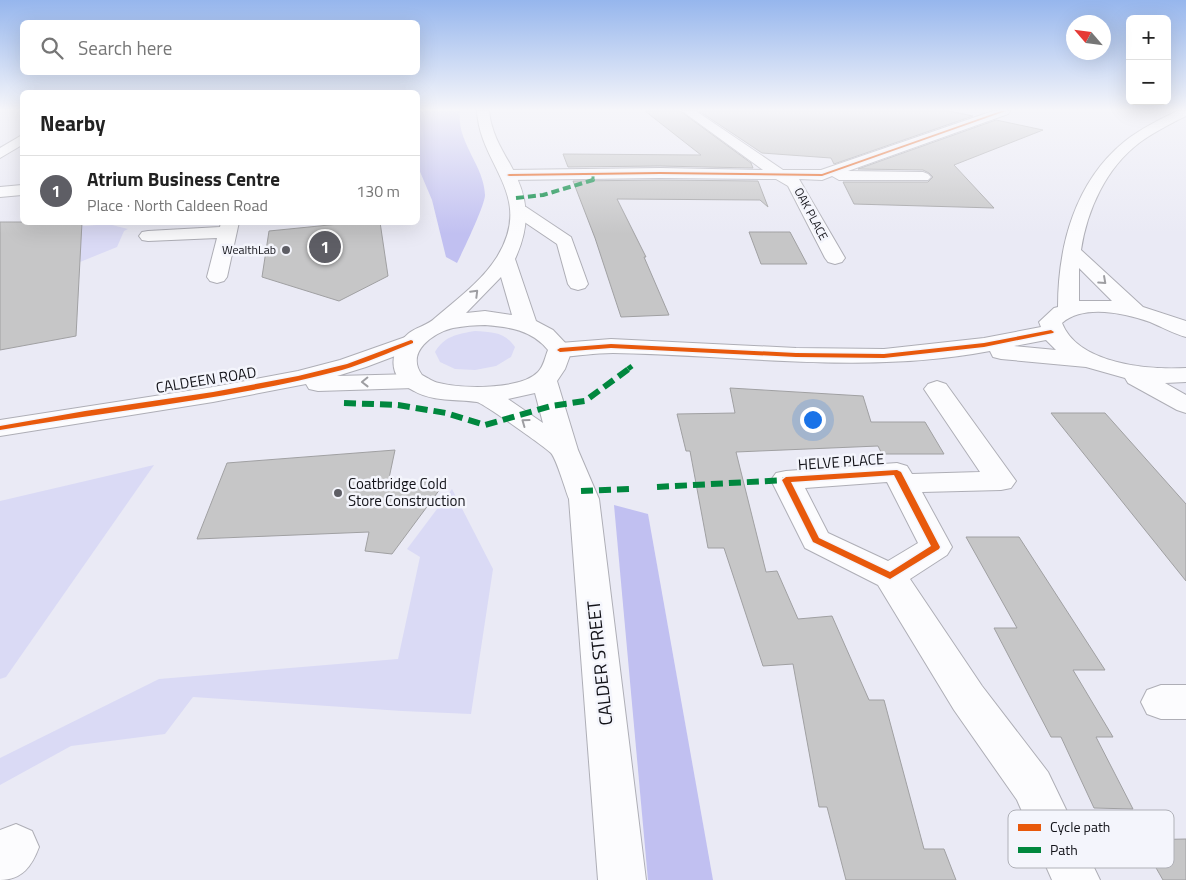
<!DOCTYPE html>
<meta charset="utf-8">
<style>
body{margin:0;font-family:"Titillium Web",sans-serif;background:#f6f6f6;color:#222}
.controls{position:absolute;right:15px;top:15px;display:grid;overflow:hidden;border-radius:8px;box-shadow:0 5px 20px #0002}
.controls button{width:45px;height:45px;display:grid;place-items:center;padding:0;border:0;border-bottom:1px solid #e0e0e0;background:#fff;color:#222;font:25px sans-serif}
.compass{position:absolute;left:1066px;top:15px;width:45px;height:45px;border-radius:50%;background:#fff;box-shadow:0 5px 20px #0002;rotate:298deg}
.you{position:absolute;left:812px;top:419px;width:18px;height:18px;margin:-12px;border:4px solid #fff;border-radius:50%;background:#1a73e8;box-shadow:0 0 0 8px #1a73e833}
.badge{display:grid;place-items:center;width:32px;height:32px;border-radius:50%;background:#5e5e65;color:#fff;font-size:16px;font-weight:700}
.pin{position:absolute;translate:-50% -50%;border:2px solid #fff;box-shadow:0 1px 5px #0006}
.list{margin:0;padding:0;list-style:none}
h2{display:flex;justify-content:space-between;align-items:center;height:65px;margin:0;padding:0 20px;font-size:21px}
h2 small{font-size:16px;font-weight:400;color:#767676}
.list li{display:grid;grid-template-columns:32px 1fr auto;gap:15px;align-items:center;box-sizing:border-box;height:70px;padding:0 20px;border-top:1px solid #e0e0e0}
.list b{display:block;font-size:19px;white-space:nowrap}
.list p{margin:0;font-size:16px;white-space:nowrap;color:#767676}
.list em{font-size:16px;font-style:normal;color:#767676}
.icon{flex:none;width:28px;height:28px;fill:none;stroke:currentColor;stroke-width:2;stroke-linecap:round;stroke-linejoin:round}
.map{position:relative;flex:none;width:1186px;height:880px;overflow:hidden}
.search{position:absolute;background:#fff;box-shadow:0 5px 20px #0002;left:20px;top:20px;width:400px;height:55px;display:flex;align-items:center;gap:12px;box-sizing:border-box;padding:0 18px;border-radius:8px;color:#767676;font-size:19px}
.panel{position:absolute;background:#fff;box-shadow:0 5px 20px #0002;left:20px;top:90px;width:400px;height:135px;border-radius:8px}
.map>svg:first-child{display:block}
.green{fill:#dadaf5}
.forest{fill:#c1c0f1}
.building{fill:#c6c6c7;stroke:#a0a0a2}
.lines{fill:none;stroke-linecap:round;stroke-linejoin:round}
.minor-casing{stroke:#aeaeb6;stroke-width:2}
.major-casing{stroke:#aeaeb6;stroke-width:2}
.minor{fill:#fcfcfe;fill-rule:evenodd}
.major{fill:#fcfcfe;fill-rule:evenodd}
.quiet-far3{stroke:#00873e;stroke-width:3;stroke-dasharray:6 3;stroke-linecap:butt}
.quiet-far2{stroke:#00873e;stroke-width:4;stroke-dasharray:8 4;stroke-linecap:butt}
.quiet-far1{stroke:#00873e;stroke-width:5;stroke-dasharray:10 5;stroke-linecap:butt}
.quiet{stroke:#00873e;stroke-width:6;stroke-dasharray:12 6;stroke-linecap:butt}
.cycleway-casing{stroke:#f4f5fc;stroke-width:3}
.cycleway{fill:#e8590c;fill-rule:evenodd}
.oneway{stroke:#9e9ea2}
.poi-dot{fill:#5e5e65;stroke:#f4f5fc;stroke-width:2}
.labels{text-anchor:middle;stroke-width:5;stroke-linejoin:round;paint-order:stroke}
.far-street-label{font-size:12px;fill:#121218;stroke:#f4f5fc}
.far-poi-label{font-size:12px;fill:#121218;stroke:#f4f5fc;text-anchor:end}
.street-label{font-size:15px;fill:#121218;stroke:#f4f5fc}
.poi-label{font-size:15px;fill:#121218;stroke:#f4f5fc;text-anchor:start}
.near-street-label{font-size:18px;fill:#121218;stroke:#f4f5fc}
.key{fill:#f4f5fc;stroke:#b0b1b8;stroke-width:1}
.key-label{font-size:14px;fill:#121218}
</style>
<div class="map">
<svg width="1186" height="880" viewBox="0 0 1186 880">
<rect width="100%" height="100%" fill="#eaeaf5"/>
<!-- green -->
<g class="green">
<polygon points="72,224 85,226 108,224 128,229 124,231 117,247 80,262 0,275"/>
<path d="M475,331C492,332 505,332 515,347L511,357L496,366L475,370L455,369L440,362L435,352C444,336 458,334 475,331Z"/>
<polygon points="154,465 6,677 0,679 0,501"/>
<polygon points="452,489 493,569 471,714 402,711 193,697 165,734 71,746 0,785 0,758 159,679 398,659 420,557 407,549"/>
</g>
<!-- forest -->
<g class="forest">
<path d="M418,111H460C456,142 484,165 485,195C485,205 463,251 457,263L446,257L432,200L418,167Z"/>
<polygon points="614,505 648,514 713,880 648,880"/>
</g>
<!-- building -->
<g class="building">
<polygon points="645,111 680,111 751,163 753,168 660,166 568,167 563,154 701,155"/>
<polygon points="699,111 949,111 973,116 834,164 831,158 762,153"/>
<polygon points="996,120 1043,130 954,165 994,208 854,204 843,182 928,182 933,177 929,173 923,170 858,169"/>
<polygon points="660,180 758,181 768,207 760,200 617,199 646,257 644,257 669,315 621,317 595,238 573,181"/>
<polygon points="0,222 82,222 76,336 0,350"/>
<polygon points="359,222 380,222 388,276 339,301 262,277 269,231"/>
<polygon points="749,232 790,232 807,264 761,264"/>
<polygon points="730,388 863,396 871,422 925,422 944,454 882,454 878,446 736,452 766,572 777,571 798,619 832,616 869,700 884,700 924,849 944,849 956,880 846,880 827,807 819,807 793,664 763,666 724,548 708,548 690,451 686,451 677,414 735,413"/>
<polygon points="1051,413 1105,413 1186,504 1186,581"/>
<polygon points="395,450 388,483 446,481 392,554 365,551 369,532 197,539 227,463"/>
<polygon points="966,537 1019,537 1105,670 1073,670 1113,737 1096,737 1133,809 1094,808 1061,737 1051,737 994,628 1017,628"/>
<polygon points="1186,839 1186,880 1163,880 1140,840"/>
</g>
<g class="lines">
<!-- minor casing -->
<g class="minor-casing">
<g id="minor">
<polygon points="682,111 696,111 783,170 821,170 993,111 1010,111 1008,114 848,171 923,172 928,174 931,177 928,180 839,180 832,176 822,180 799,179 845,258 842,262 835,264 828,262 825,258 788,186 776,179 660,178 509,180 504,178 501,175 504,172 509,170 660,168 763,170"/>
<path d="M1177,111H1186V116C1170,124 1154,132 1139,143C1106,168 1087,210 1081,250L1143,307L1186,321V337C1174,334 1162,327 1150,322C1124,313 1084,304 1062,323C1078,364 1148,370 1186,368V382L1165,383L1186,395V413L1177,410L1128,383L1125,378L1086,367L1001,359L993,357L990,351C865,375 739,355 613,353C595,353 577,356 560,357L552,355L548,350L552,345L560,343L611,339L796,348L884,349L984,338L1041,327L1039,322L1054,308L1058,307C1058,246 1075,182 1124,142C1140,129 1159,120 1177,111ZM1079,268L1112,301H1079ZM1046,340L1056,350L1014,346Z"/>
<polygon points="22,135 22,145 0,158 0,148"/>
<polygon points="22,185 22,195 0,197 0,187"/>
<polygon points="520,206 526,207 571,237 588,284 585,288 578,290 571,288 568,284 557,244 514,215 512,211 514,207"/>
<polygon points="221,222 239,222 227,277 224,281 217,283 210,281 207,277 217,238 148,241 142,240 139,236 142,232 148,231 220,227"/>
<polygon points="411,335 419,337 422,342 419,347 366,367 337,376 414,374 423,376 426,381 423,386 414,388 318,391 309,389 306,384 213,402 0,436 0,420 213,387 298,371 340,360"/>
<path d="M937,381L946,384L1016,481L1011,488L1001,490L922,492L952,547L947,555L910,579L982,686L1048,772L1100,880H1052L1017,800L954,710L878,585L805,548L771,480L776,473L786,471L897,463L907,466L912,474L980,472L924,389L928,384ZM887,482L918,543L888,561L828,533L805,488Z"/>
<polygon points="1161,685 1186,685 1186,719 1161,719 1147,714 1141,702 1147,690"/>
<path d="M16,824L32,831L39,847C32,866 22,880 0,880V830Z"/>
</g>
</g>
<!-- major casing -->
<g class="major-casing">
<path id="major" d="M477,111H489C491,131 500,147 510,164C529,198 531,224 515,259L536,321L553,330L572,350L565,369L557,381L578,450L599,499L646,880H598L569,499C565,489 557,460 551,453C545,447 483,403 477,402C456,399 433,402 414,391C387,378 388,351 409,333C417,327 428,325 435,318C456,300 482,281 497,257C535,195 480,166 477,111ZM501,277L512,315L485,311L466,313ZM485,325C509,327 532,330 548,350C545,357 544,366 538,372C521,390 462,389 439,383C433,382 428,378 422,375C405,352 433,333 453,328C464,326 475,325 485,325ZM535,393L543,423L508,399Z"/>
</g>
<!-- minor -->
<use href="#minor" class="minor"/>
<!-- major -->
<use href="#major" class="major"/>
<!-- quiet-far3 -->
<polyline class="quiet-far3" points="593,174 593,179"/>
<!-- quiet-far2 -->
<polyline class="quiet-far2" points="516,198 543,195 593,180 593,177"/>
<!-- quiet-far1 -->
<polyline class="quiet-far1" points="628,369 632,366"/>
<!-- quiet -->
<g class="quiet">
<polyline points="344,403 398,405 446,413 485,425 551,406 585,401 630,368"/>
<polyline points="657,487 786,480"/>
<polyline points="581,491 631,489"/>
</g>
<!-- cycleway casing -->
<g class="cycleway-casing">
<g id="cycleway">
<polygon points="1001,111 1006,111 822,176 660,174 509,176 507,175 509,174 660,172 822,174"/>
<polygon points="1051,330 1054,332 1053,333 984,347 884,358 796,357 611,348 560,352 557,350 560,348 611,344 796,353 884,354 984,343"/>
<path d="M411,340L413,341V343C390,352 366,363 342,370C230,400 114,410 0,430V426L85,411L213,392L298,376L347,364Z"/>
<path d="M897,470L901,472L940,547L939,549L890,579L813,542L782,480L786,477ZM894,475L931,546L890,572L819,538L791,482Z"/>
</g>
</g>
<!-- cycleway -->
<use href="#cycleway" class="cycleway"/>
</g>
<!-- one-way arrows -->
<defs><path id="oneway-chevron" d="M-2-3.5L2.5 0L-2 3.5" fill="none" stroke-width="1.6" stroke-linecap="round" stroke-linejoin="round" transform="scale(1.25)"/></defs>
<g class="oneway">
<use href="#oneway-chevron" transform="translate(1103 281) rotate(42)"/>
<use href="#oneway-chevron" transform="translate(475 293) rotate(-45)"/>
<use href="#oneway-chevron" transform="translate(365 382) rotate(179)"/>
<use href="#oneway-chevron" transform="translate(525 422) rotate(-144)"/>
</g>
<!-- sky -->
<linearGradient id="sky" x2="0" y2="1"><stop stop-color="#96b6ed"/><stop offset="0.47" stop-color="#f6f6fa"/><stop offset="1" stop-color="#f6f6fa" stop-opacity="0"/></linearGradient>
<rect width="1186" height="234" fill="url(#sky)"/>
<!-- markers -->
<g class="poi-dot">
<circle cx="286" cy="250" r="5"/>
<circle cx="338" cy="493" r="5"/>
</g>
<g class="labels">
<!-- far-street labels -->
<g class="far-street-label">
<text transform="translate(811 214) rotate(62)" y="4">OAK PLACE</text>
</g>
<!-- far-poi labels -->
<g class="far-poi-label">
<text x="276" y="254">WealthLab</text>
</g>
<!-- street labels -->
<g class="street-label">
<text transform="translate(206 380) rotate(-9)" y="5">CALDEEN ROAD</text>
<text transform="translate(841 462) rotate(-4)" y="5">HELVE PLACE</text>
</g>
<!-- poi labels -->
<g class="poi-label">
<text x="348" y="489">Coatbridge Cold<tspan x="348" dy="17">Store Construction</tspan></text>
</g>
<!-- near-street labels -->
<g class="near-street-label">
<text transform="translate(600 663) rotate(-96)" y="6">CALDER STREET</text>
</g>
</g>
<!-- legend -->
<rect x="1008" y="810" width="166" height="58" rx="8" class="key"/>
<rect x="1018" y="824" width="23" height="7" fill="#e8590c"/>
<rect x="1018" y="847" width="23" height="6" fill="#00873e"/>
<g class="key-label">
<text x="1050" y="832">Cycle path</text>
<text x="1050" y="855">Path</text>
</g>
</svg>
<div class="controls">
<button>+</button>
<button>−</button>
</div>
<svg class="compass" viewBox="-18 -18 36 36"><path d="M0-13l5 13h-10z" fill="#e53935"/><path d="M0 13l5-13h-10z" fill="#767676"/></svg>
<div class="you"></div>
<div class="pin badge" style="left:325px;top:247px">1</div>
<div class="search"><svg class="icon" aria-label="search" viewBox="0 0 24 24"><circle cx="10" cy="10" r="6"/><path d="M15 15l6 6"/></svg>Search here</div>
<section class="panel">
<h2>Nearby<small></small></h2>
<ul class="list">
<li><span class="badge">1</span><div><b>Atrium Business Centre</b><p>Place · North Caldeen Road</p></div><em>130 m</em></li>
</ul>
</section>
</div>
